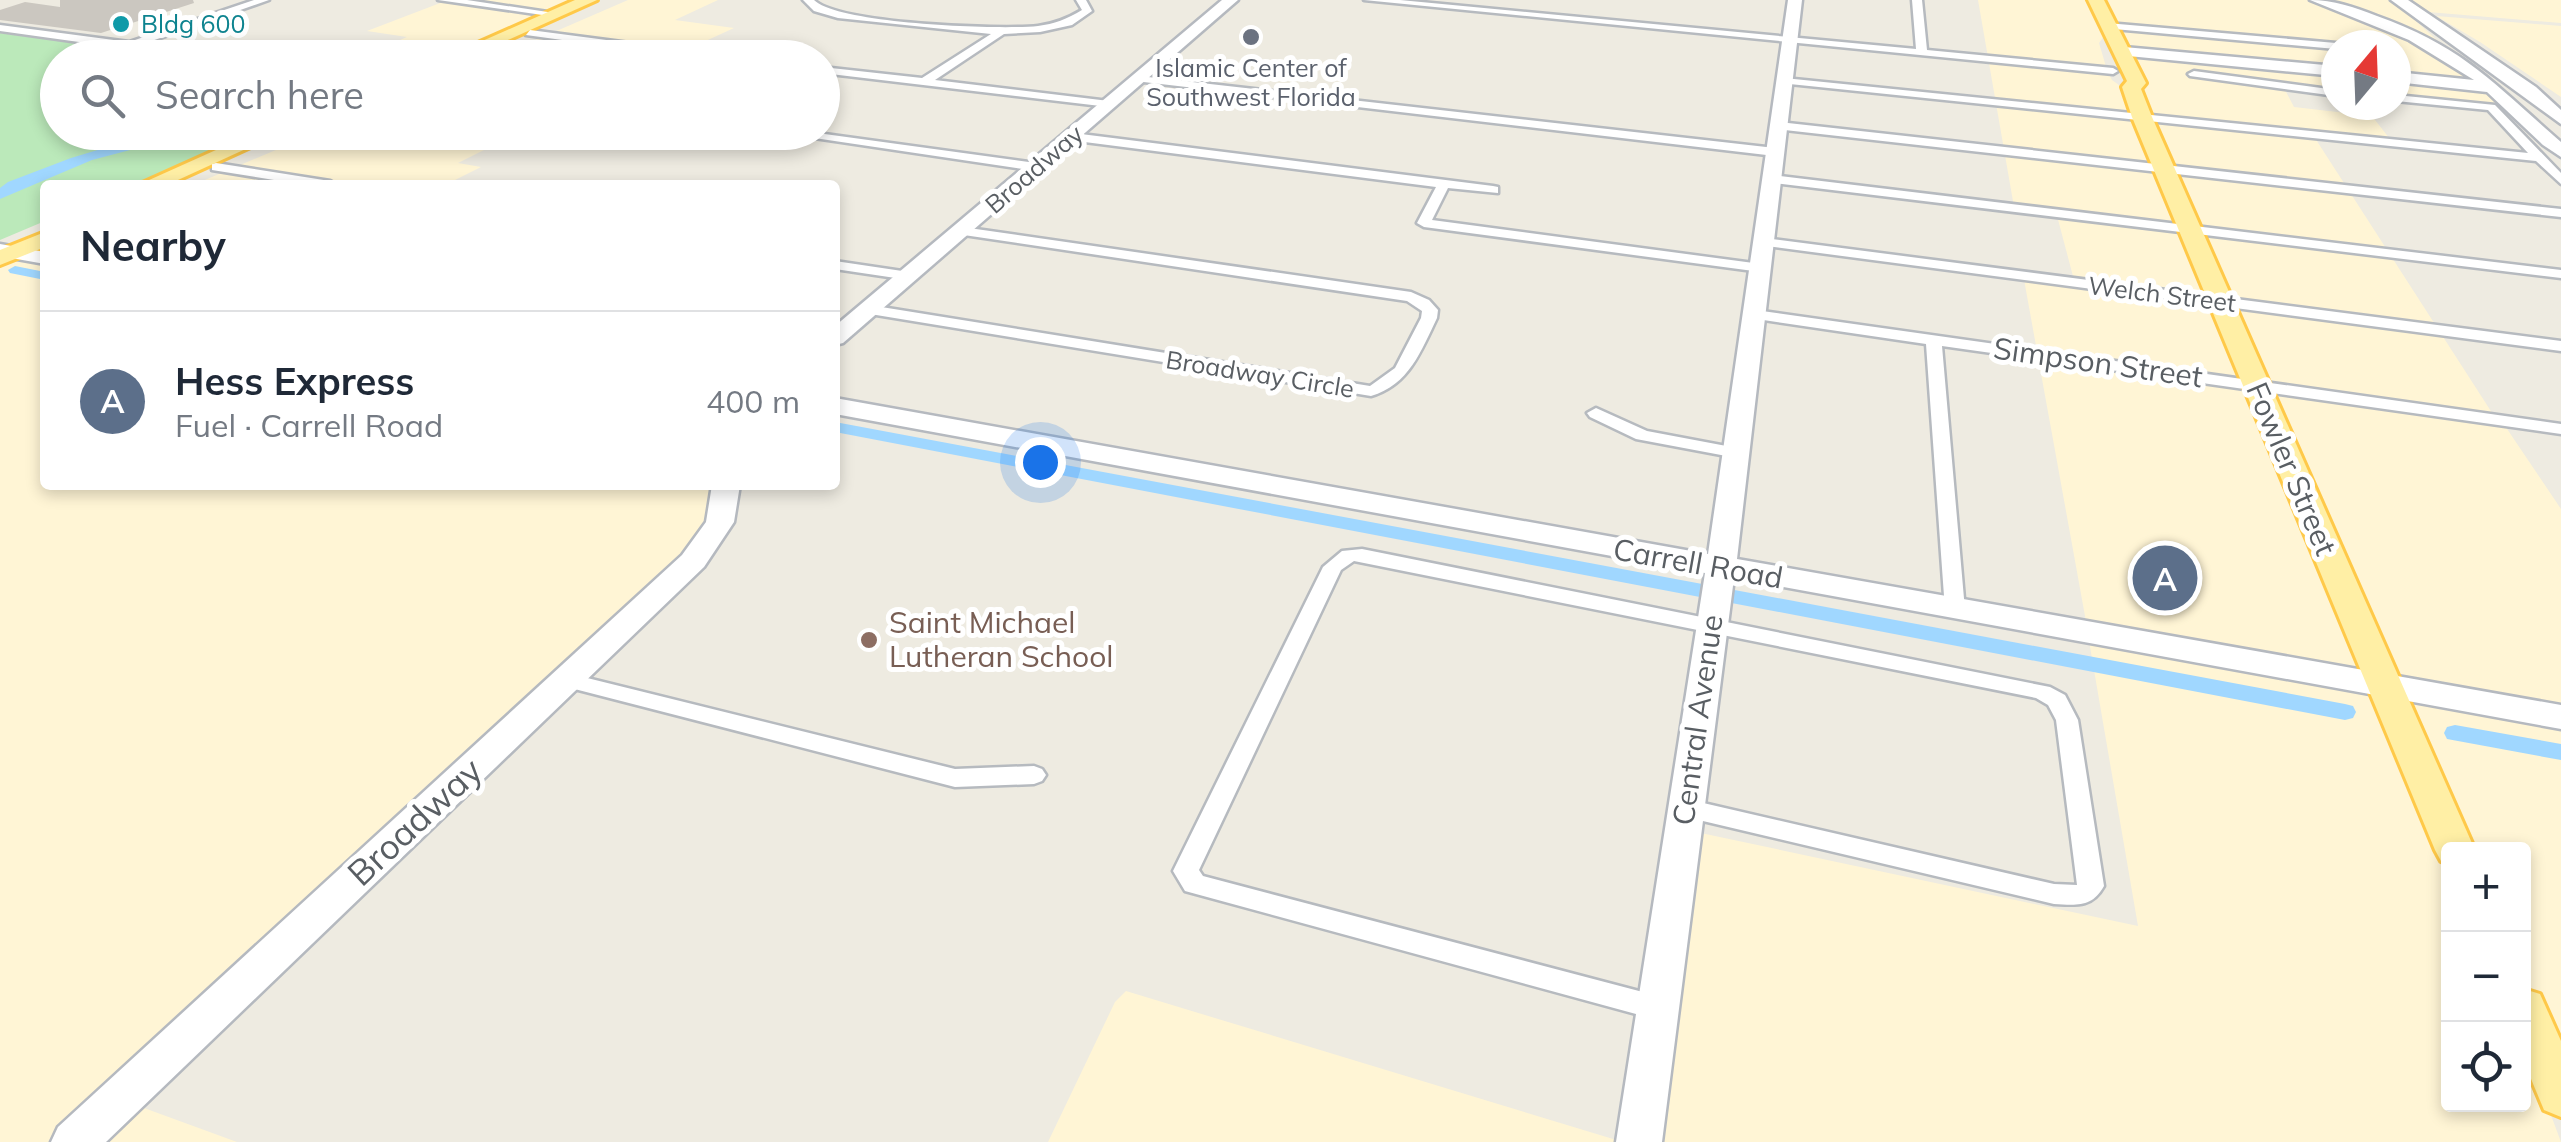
<!DOCTYPE html>
<meta charset="utf-8">
<style>
body{margin:0;font-family:Mulish,sans-serif;background:#f2f2f3;color:#1f2937}
.controls{position:absolute;right:30px;bottom:30px;display:grid;overflow:hidden;border-radius:10px;box-shadow:0 5px 15px #0003}
.controls button{width:90px;height:90px;display:grid;place-items:center;padding:0;border:0;border-bottom:2px solid #e0e1e3;background:#fff;color:#1f2937;font:50px sans-serif}
.compass{position:absolute;left:2321px;top:30px;width:90px;height:90px;border-radius:50%;background:#fff;box-shadow:0 5px 15px #0003;rotate:19deg}
.you{position:absolute;left:1040px;top:462px;width:35px;height:35px;margin:-25px;border:8px solid #fff;border-radius:50%;background:#1a73e8;box-shadow:0 0 0 15px #1a73e833}
.badge{display:grid;place-items:center;width:65px;height:65px;border-radius:50%;background:#1a73e8;color:#fff;font-size:32px;font-weight:700}
.pin{position:absolute;translate:-50% -50%;border:5px solid #fff;box-shadow:0 2px 10px #0006}
.list{margin:0;padding:0;list-style:none}
h2{display:flex;justify-content:space-between;align-items:center;height:130px;margin:0;padding:0 40px;font-size:42px}
h2 small{font-size:32px;font-weight:400;color:#747a83}
.list li{display:grid;grid-template-columns:65px 1fr auto;gap:30px;align-items:center;box-sizing:border-box;height:180px;padding:0 40px;border-top:2px solid #e0e1e3}
.list b{display:block;font-size:38px;white-space:nowrap}
.list p{margin:0;font-size:32px;white-space:nowrap;color:#747a83}
.list em{font-size:32px;font-style:normal;color:#747a83}
.icon{flex:none;width:55px;height:55px;fill:none;stroke:currentColor;stroke-width:2;stroke-linecap:round;stroke-linejoin:round}
.map{position:relative;flex:none;width:2561px;height:1142px;overflow:hidden}
.search{position:absolute;background:#fff;box-shadow:0 5px 15px #0003;left:40px;top:40px;width:800px;height:110px;display:flex;align-items:center;gap:25px;box-sizing:border-box;padding:0 35px;border-radius:55px;color:#747a83;font-size:38px}
.panel{position:absolute;background:#fff;box-shadow:0 5px 15px #0003;left:40px;top:180px;width:800px;height:310px;border-radius:10px}
.map>svg:first-child{display:block}
.commercial{fill:#fff5d5}
.green{fill:#bbe9ba}
.water{fill:#a0d7ff}
.lines{fill:none;stroke-linecap:round;stroke-linejoin:round}
.canal{fill:#a0d7ff;fill-rule:evenodd}
.building{fill:#cbc7c0}
.street-casing{stroke:#b6babf;stroke-width:5}
.secondary-casing{stroke:#b5b9bf;stroke-width:5}
.primary-casing{stroke:#ffc949;stroke-width:6}
.street{fill:#fff;fill-rule:evenodd}
.secondary{fill:#fff;fill-rule:evenodd}
.primary{fill:#ffefa5;fill-rule:evenodd}
.culture-dot{fill:#0f9aa8;stroke:#fff;stroke-width:4}
.worship-dot{fill:#6b7280;stroke:#fff;stroke-width:4}
.education-dot{fill:#8d6e63;stroke:#fff;stroke-width:4}
.labels{text-anchor:middle;stroke-width:10;stroke-linejoin:round;paint-order:stroke}
.far-culture-label{font-size:25px;fill:#0d838f;stroke:#fff;text-anchor:start}
.far-worship-label{font-size:25px;fill:#5b616d;stroke:#fff}
.far-street-label{font-size:25px;fill:#595e63;stroke:#fff}
.street-label{font-size:30px;fill:#595e63;stroke:#fff}
.education-label{font-size:30px;fill:#785e54;stroke:#fff;text-anchor:start}
.near-street-label{font-size:35px;fill:#595e63;stroke:#fff}
</style>
<div class="map">
<svg width="2561" height="1142" viewBox="0 0 2561 1142">
<rect width="100%" height="100%" fill="#eeebe1"/>
<!-- commercial -->
<g class="commercial">
<polygon points="448,0 583,0 447,57 358,58 407,37 367,31"/>
<polygon points="628,0 718,0 675,20 734,28 686,50 647,46 625,57 494,58"/>
<polygon points="1978,0 2090,0 2104,36 2099,43 2107,70 2112,80 2126,90 2367,673 2087,627 2023,274 2074,280 2056,212 2014,207"/>
<polygon points="2101,0 2311,0 2385,26 2463,67 2507,110 2396,99 2396,45 2336,45 2336,93 2284,88 2294,107 2372,116 2393,143 2313,135 2496,419 2501,420 2561,509 2561,709 2392,678"/>
<polygon points="2322,0 2393,0 2450,52 2367,15"/>
<polygon points="2403,0 2561,0 2561,23 2416,11"/>
<polygon points="2436,16 2561,26 2561,97 2480,42"/>
<polygon points="316,133 518,133 458,163 481,167 445,185 193,185"/>
<polygon points="20,259 45,263 45,485 716,485 714,512 695,548 59,1142 0,1142 0,268"/>
<polygon points="2089,641 2374,689 2448,866 2448,1104 2524,1104 2524,1043 2561,1142 1658,1142 1696,832 2138,926"/>
<polygon points="2399,694 2561,724 2561,1059 2524,975 2524,850 2468,849"/>
<polygon points="1126,991 1623,1142 1048,1142 1115,1002"/>
<polygon points="141,1103 144,1108 237,1142 91,1142"/>
</g>
<!-- green -->
<polygon class="green" points="0,33 178,57 58,58 58,132 257,133 131,185 45,185 45,221 0,240"/>
<!-- water -->
<polygon class="water" points="154,133 195,133 92,160 0,199 0,188 8,182 71,158"/>
<g class="lines">
<!-- canal -->
<g class="canal">
<polygon points="15,266 45,272 45,280 10,273 8,270"/>
<polygon points="835,422 2345,704 2353,706 2356,712 2353,718 2345,720 835,432"/>
<polygon points="2455,725 2561,744 2561,760 2447,739 2444,733 2447,727"/>
</g>
</g>
<!-- building -->
<polygon class="building" points="60,0 193,0 194,3 101,33 0,20 0,10 25,2 60,7"/>
<g class="lines">
<!-- street casing -->
<g class="street-casing">
<g id="street">
<polygon points="254,0 269,0 143,44 226,58 194,58 0,31 0,25 129,42"/>
<polygon points="438,0 467,0 561,14 556,17"/>
<path d="M803,0H814C838,24 1000,30 1038,26C1054,24 1067,19 1082,10L1076,0H1086L1092,11L1072,25L1040,32L1004,34L935,80L1109,101L1115,104L1109,107L822,73V67L922,78L991,34L838,18L814,11Z"/>
<polygon points="1364,0 1400,0 1916,49 1912,0 1922,0 1927,50 2113,68 2118,71 2113,74"/>
<polygon points="2107,23 2336,43 2341,45 2336,45 2336,49 2103,28"/>
<polygon points="530,30 721,55 726,58 693,58 526,35"/>
<polygon points="2194,71 2336,90 2336,96 2190,76 2188,74"/>
<polygon points="1139,76 1775,148 1781,152 1775,156 1135,81 1133,79"/>
<polygon points="1784,78 2528,153 2488,110 2396,101 2396,95 2495,105 2561,173 2561,184 2536,161 1780,83 1780,79"/>
<polygon points="1779,122 2561,209 2561,217 1775,129 1775,123"/>
<polygon points="774,132 810,132 1036,163 1042,167 1036,171"/>
<polygon points="1073,133 1493,186 1498,187 1498,193 1448,188 1432,220 1761,264 1768,268 1761,272 1424,227 1417,223 1436,187 1069,140 1067,137"/>
<polygon points="216,163 330,181 337,185 305,185 212,170 212,164"/>
<polygon points="1771,175 2561,270 2561,278 1766,182 1766,176"/>
<path d="M962,227L1411,292L1429,300L1438,310L1437,318C1421,351 1409,385 1371,396L864,313L861,310L869,305L1370,386L1395,368L1421,318L1422,311L1407,301L957,234L955,231Z"/>
<polygon points="1764,238 2561,341 2561,351 1759,245 1759,239"/>
<polygon points="835,261 909,272 916,276 909,280 835,269"/>
<polygon points="1755,310 2561,424 2561,434 1942,346 1965,610 1955,617 1945,610 1926,344 1750,318 1750,312"/>
<polygon points="1596,408 1647,431 1737,448 1746,453 1737,458 1636,439 1590,417 1587,413"/>
<path d="M1362,549L2050,687L2065,695L2078,720L2104,886C2092,908 2076,905 2054,904L1686,817L1677,814L1674,808L1677,802L1686,799L2054,884L2077,885L2056,720L2048,705L2036,698L1354,561L1341,570L1199,870L1203,876L1658,996L1668,1000L1672,1008L1668,1016L1658,1020L1185,891L1173,871L1323,567L1342,551Z"/>
<polygon points="567,673 955,769 1034,766 1042,769 1046,775 1042,781 1034,784 955,787 559,685 556,680 559,675"/>
</g>
</g>
<!-- secondary casing -->
<g class="secondary-casing">
<g id="secondary">
<polygon points="1222,0 1238,0 843,343 835,345 835,326"/>
<polygon points="1788,0 1802,0 1737,559 2561,705 2561,729 1734,578 1662,1142 1616,1142 1705,573 835,414 835,398 1708,554"/>
<path d="M2310,0C2334,0 2354,7 2377,16C2464,47 2494,84 2561,142V157L2543,145L2487,92L2396,82V72L2474,80L2409,40Z"/>
<polygon points="2391,0 2408,0 2536,87 2561,110 2561,124"/>
<polygon points="2124,47 2336,66 2336,76 2118,55 2116,52"/>
<polygon points="0,244 45,252 45,264 0,256"/>
<polygon points="712,485 740,485 734,522 704,567 106,1142 51,1142 58,1127 682,555 706,522"/>
</g>
</g>
<!-- primary casing -->
<g class="primary-casing">
<g id="primary">
<polygon points="575,0 597,0 468,58 444,58"/>
<polygon points="2088,0 2104,0 2146,83 2141,89 2152,117 2475,850 2448,850 2448,864 2441,861 2435,850 2132,117 2122,87 2127,81"/>
<polygon points="256,132 283,132 167,185 138,185"/>
<polygon points="45,232 45,247 0,265 0,250"/>
<polygon points="2524,989 2540,994 2561,1041 2561,1117 2544,1110 2524,1062"/>
</g>
</g>
<!-- street -->
<use href="#street" class="street"/>
<!-- secondary -->
<use href="#secondary" class="secondary"/>
<!-- primary -->
<use href="#primary" class="primary"/>
</g>
<!-- markers -->
<circle class="culture-dot" cx="121" cy="24" r="10"/>
<circle class="worship-dot" cx="1251" cy="37" r="10"/>
<circle class="education-dot" cx="869" cy="640" r="10"/>
<g class="labels">
<!-- far-culture labels -->
<g class="far-culture-label">
<text x="141" y="33">Bldg 600</text>
</g>
<!-- far-worship labels -->
<g class="far-worship-label">
<text x="1251" y="77">Islamic Center of<tspan x="1251" dy="29">Southwest Florida</tspan></text>
</g>
<!-- far-street labels -->
<g class="far-street-label">
<text transform="translate(1034 169) rotate(-41)" y="9">Broadway</text>
<text transform="translate(2162 294) rotate(7)" y="9">Welch Street</text>
<text transform="translate(1260 374) rotate(9)" y="9">Broadway Circle</text>
</g>
<!-- street labels -->
<g class="street-label">
<text transform="translate(2098 363) rotate(8)" y="10">Simpson Street</text>
<text transform="translate(2291 469) rotate(67)" y="10">Fowler Street</text>
<text transform="translate(1698 564) rotate(10)" y="10">Carrell Road</text>
<text transform="translate(1698 720) rotate(-82)" y="10">Central Avenue</text>
</g>
<!-- education labels -->
<g class="education-label">
<text x="889" y="633">Saint Michael<tspan x="889" dy="34">Lutheran School</tspan></text>
</g>
<!-- near-street labels -->
<g class="near-street-label">
<text transform="translate(415 822) rotate(-43)" y="12">Broadway</text>
</g>
</g>
</svg>
<div class="controls">
<button>+</button>
<button>−</button>
<button><svg class="icon" aria-label="locate" viewBox="0 0 24 24"><circle cx="12" cy="12" r="6"/><path d="M12 2v4M12 18v4M2 12h4M18 12h4"/></svg></button>
</div>
<svg class="compass" viewBox="-18 -18 36 36"><path d="M0-13l5 13h-10z" fill="#e53935"/><path d="M0 13l5-13h-10z" fill="#747a83"/></svg>
<div class="you"></div>
<div class="pin badge" style="left:2165px;top:578px;background:#5c6f8a">A</div>
<div class="search"><svg class="icon" aria-label="search" viewBox="0 0 24 24"><circle cx="10" cy="10" r="6"/><path d="M15 15l6 6"/></svg>Search here</div>
<section class="panel">
<h2>Nearby<small></small></h2>
<ul class="list">
<li><span class="badge" style="background:#5c6f8a">A</span><div><b>Hess Express</b><p>Fuel · Carrell Road</p></div><em>400 m</em></li>
</ul>
</section>
</div>
